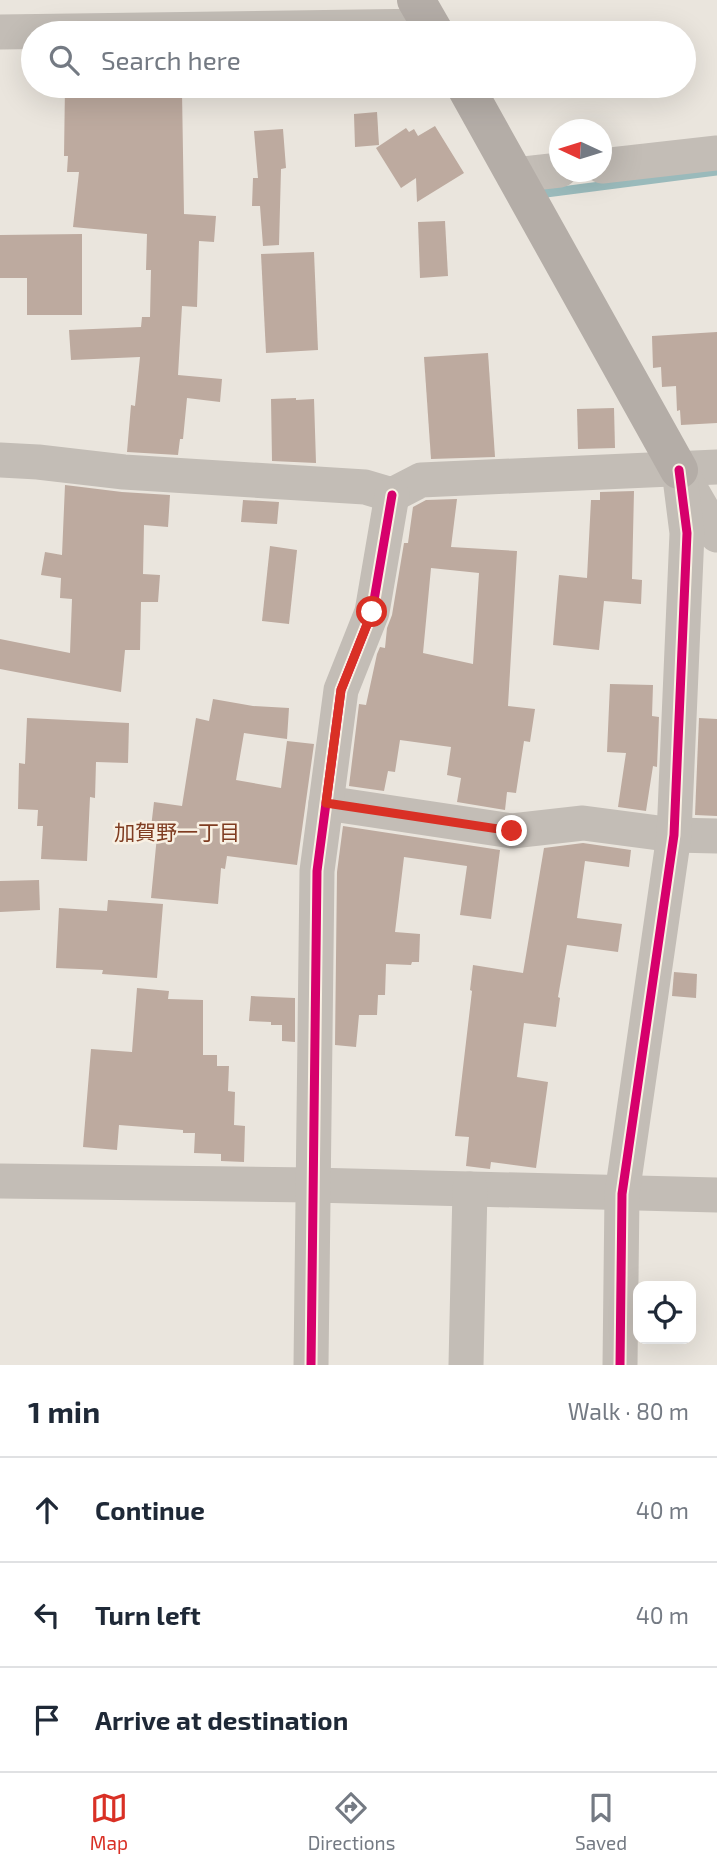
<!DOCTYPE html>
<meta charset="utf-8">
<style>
body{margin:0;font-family:"Exo 2","Noto Sans JP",sans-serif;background:#f2f2f3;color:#1f2937}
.controls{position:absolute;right:21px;bottom:21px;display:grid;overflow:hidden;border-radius:14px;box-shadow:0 7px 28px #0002}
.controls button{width:63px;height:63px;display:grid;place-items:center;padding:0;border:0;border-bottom:2px solid #e0e1e3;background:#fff;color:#1f2937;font:35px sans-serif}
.compass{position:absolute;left:549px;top:119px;width:63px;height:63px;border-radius:50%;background:#fff;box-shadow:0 7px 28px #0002;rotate:274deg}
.stop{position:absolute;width:21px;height:21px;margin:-16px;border:5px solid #d93025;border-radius:50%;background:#fff}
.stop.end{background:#d93025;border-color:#fff;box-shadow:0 2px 7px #0008}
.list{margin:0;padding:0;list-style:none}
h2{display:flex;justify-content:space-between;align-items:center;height:91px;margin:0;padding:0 28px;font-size:30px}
h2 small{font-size:23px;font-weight:400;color:#747a83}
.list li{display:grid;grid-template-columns:46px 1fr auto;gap:21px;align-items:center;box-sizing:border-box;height:105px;padding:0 28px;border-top:2px solid #e0e1e3}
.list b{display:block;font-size:26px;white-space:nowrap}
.list em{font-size:23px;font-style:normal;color:#747a83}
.icon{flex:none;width:38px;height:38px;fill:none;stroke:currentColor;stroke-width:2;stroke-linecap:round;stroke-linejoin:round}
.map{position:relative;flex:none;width:717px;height:1365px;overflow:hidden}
.search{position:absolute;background:#fff;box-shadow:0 7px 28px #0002;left:21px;right:21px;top:21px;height:77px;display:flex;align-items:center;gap:18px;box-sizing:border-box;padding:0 24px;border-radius:38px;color:#747a83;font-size:26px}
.sheet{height:406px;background:#fff}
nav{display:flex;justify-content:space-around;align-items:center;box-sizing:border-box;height:98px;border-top:2px solid #e0e1e3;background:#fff;font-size:19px;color:#747a83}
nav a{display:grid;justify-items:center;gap:4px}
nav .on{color:#d93025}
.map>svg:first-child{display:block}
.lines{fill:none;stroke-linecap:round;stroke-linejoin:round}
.stream{stroke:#9ababb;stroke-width:9}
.building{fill:#bdaa9f;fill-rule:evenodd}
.street{stroke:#c3bdb6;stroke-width:35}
.secondary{stroke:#b4ada7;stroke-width:38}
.cycleway-casing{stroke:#f8f0e3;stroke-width:13}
.cycleway{stroke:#d6006c;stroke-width:9}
.route{stroke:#d93025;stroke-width:9}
.labels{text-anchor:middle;stroke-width:5;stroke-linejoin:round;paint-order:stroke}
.neighbourhood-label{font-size:21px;fill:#7f3c21;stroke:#f8f0e3}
</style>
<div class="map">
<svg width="717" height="1365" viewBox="0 0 717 1365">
<rect width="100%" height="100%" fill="#eae5dd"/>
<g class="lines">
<!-- stream -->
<polyline class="stream" points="546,193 717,171"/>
</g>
<!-- building -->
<g class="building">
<polygon points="65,86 94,86 94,93 182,92 184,214 216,216 214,242 199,241 197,307 182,306 178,375 222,379 220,402 187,398 183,439 180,439 178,455 127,452 131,405 135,406 140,357 71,360 69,330 141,327 142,317 150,317 151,270 146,270 147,234 73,227 79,172 67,172 68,156 64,156"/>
<polygon points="377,112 379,145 355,147 354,114"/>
<polygon points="435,126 464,173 417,202 416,178 401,188 376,148 406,128 409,132 414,129 418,136"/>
<polygon points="283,129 286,168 281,169 279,245 263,246 260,206 252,206 253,178 258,178 254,131"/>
<polygon points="445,221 448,276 420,278 418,222"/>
<polygon points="82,234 82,315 27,315 27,278 0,278 0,235"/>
<polygon points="314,252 318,350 266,353 261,254"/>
<polygon points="717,332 717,423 681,425 680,410 677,411 676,386 662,387 661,367 653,368 652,336"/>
<polygon points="488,353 495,457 431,459 424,357"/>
<polygon points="296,398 296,400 314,399 316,463 272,461 271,399"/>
<polygon points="614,408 615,448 578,449 577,409"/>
<polygon points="65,485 122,492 170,495 168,527 144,525 143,574 160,575 158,602 141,602 140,650 125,650 121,692 0,669 0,639 70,653 72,599 60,598 61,578 41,575 45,552 62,555"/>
<polygon points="634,491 632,579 642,580 641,604 604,601 599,650 553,645 559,575 587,578 591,500 600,500 600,492"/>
<path d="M457,499L451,547L517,551L508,706L535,709L530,742L524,741L516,793L507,792L505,810L457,802L461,778L447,775L451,747L400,740L395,772L388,771L384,791L349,786L359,704L366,705L377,654L380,647L385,648L387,628L392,615L404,543H408L413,507L426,500ZM431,568L479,573L473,664L423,653Z"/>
<polygon points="243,500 279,502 277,524 241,522"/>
<polygon points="270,546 297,550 289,624 262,621"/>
<polygon points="610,684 653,685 652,716 659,717 657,767 653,766 646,811 618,807 626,753 607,752"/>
<polygon points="213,699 253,706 289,708 287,739 244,733 236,780 281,788 287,741 314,744 297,865 227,856 225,869 221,868 218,904 151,898 157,836 150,836 154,802 182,806 196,718 209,721"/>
<polygon points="27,718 129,723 128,763 96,762 95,798 90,797 87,861 41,859 43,826 37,826 38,810 18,809 19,763 25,764"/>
<polygon points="699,718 717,719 717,816 695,815"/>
<polygon points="343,826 500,850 491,919 460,915 467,866 404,857 395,932 420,934 419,962 412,962 411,965 386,964 385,995 378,995 377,1015 359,1015 356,1047 335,1045 337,872"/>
<polygon points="583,843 631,850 629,867 585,861 577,918 622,924 618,952 567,945 558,997 560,998 556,1027 524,1023 517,1077 548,1082 536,1168 491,1162 490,1169 466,1166 469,1137 455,1136 472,991 470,990 473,965 523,973 544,848"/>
<polygon points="39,880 40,910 0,912 0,881"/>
<polygon points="108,900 163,904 157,978 102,974 103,970 56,968 59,908 107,911"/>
<polygon points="674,972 697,974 696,998 672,996"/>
<polygon points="137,988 169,991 168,999 203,1000 203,1055 217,1055 217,1066 229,1066 228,1091 235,1092 234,1125 245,1126 244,1162 221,1161 221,1154 194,1153 195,1133 183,1133 183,1130 119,1125 117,1150 83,1147 91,1049 132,1052"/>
<polygon points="251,996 295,998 295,1042 282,1041 282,1025 271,1025 271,1022 249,1021"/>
</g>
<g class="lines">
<!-- street -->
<g class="street">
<polyline points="0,32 431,26"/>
<polyline points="602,166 717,153"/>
<polyline points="515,175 560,170"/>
<polyline points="0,460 38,462 124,472 365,487 392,495 421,480 717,467"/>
<polyline points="687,483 717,535"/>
<polyline points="326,803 512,831 583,823 674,835 717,836"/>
<polyline points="0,1181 312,1185 717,1195"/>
<polyline points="311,1365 317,871 341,690 372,612 392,495"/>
<polyline points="466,1365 470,1189"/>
<polyline points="620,1365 622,1194 674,835 687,533 679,470"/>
</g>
<!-- secondary -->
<g class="secondary">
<polyline points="416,0 435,33"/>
<polyline points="465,86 679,470"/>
</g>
<!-- cycleway casing -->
<g class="cycleway-casing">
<g id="cycleway">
<polyline points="311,1365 317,871 341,690 372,612 392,495"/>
<polyline points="620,1365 622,1194 674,835 687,533 679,470"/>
</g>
</g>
<!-- cycleway -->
<use href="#cycleway" class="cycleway"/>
</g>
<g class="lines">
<!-- route -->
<polyline class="route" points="372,612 341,690 326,803 512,831"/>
</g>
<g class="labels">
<!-- neighbourhood labels -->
<g class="neighbourhood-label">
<text x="177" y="840">加賀野一丁目</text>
</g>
</g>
</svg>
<div class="controls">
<button><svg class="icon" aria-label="locate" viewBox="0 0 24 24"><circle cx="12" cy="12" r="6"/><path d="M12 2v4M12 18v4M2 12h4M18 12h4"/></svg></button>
</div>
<svg class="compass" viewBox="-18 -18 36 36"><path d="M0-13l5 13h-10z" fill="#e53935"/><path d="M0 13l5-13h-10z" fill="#747a83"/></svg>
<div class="stop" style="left:372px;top:612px"></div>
<div class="stop end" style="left:512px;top:831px"></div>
<div class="search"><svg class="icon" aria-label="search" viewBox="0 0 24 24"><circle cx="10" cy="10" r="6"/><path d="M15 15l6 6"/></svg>Search here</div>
</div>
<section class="sheet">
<h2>1 min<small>Walk · 80 m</small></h2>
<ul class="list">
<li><svg class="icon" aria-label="ahead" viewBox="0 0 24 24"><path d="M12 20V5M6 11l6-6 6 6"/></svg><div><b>Continue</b></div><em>40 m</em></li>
<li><svg class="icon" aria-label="left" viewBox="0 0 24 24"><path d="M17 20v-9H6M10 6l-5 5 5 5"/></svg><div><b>Turn left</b></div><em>40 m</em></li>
<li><svg class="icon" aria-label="arrive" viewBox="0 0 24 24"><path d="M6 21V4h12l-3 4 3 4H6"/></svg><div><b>Arrive at destination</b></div></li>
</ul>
</section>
<nav>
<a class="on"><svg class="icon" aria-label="map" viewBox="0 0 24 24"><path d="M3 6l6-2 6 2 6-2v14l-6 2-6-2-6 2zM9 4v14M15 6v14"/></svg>Map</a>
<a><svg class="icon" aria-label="directions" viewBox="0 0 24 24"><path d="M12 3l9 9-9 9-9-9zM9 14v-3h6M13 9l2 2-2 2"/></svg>Directions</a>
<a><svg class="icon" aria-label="saved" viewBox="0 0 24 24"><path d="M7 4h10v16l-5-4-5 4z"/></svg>Saved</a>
</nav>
